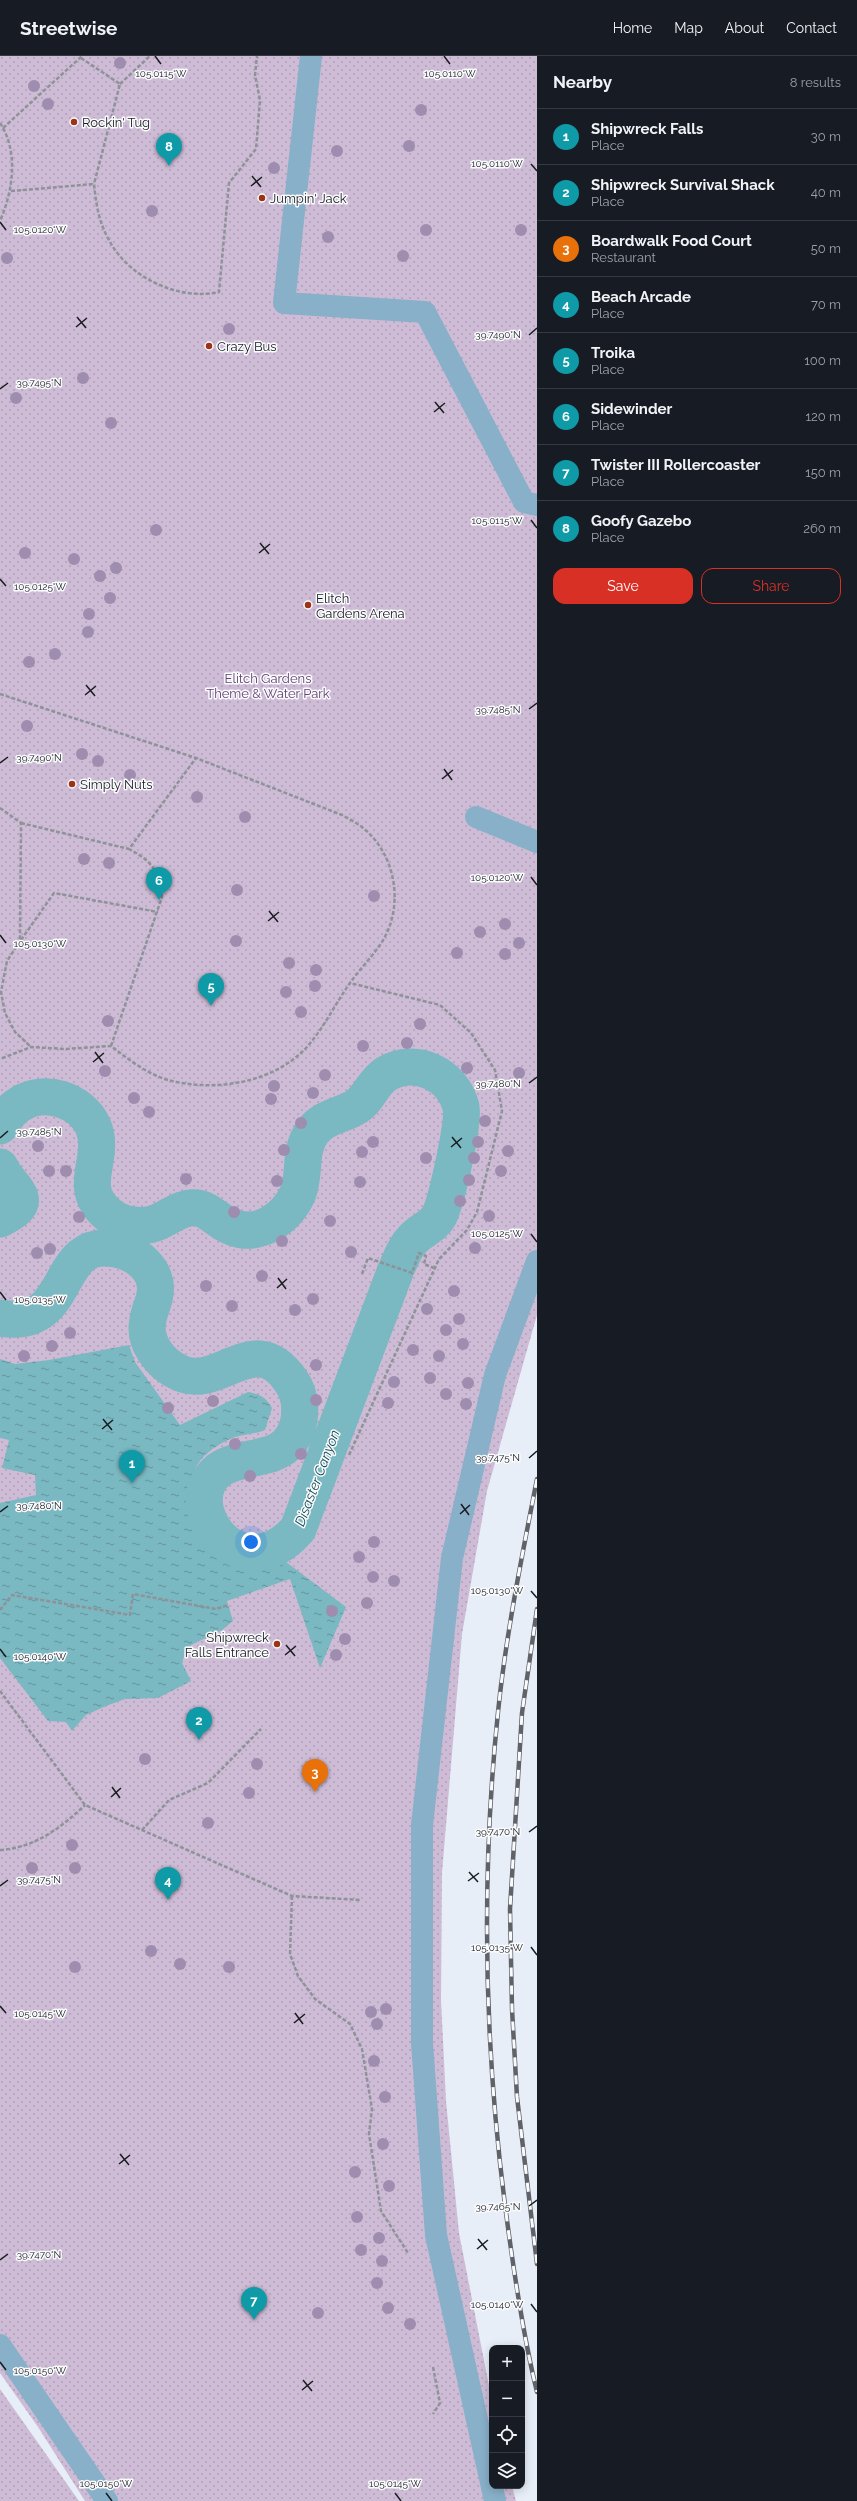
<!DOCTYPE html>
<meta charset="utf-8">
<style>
body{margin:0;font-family:Raleway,sans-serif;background:#242831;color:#f1f3f6}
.controls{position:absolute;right:12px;bottom:12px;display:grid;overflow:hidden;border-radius:8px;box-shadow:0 2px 10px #0003}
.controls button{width:36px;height:36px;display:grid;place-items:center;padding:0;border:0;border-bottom:1px solid #363941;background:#171b24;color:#f1f3f6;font:20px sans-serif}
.you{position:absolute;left:251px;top:1486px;width:14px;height:14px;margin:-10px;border:3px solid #fff;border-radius:50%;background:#1a73e8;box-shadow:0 0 0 6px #1a73e833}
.badge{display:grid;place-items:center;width:26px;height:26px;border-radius:50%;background:#d93025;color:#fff;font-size:13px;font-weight:700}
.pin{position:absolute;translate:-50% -33px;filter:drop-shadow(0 1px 2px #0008)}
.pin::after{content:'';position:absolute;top:21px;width:14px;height:12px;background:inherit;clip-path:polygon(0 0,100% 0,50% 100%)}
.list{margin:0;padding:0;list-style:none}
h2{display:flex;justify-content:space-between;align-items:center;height:52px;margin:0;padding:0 16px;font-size:17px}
h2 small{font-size:13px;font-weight:400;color:#9ea1a6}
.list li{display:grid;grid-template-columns:26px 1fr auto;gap:12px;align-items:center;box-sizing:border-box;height:56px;padding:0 16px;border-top:1px solid #363941}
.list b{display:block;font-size:15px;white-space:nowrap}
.list p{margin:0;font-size:13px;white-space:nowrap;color:#9ea1a6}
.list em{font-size:13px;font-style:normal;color:#9ea1a6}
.actions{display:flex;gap:8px;padding:12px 16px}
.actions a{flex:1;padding:9px 0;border:1px solid #d93025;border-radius:12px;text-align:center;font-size:14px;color:#d93025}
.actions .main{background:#d93025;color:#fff}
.icon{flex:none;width:22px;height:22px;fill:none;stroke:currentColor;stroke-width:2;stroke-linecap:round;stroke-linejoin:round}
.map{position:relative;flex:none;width:537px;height:2445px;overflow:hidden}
header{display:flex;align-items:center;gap:24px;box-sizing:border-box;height:56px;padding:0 20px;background:#171b24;border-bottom:1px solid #363941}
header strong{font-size:19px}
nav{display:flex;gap:22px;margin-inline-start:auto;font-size:14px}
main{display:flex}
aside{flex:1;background:#171b24}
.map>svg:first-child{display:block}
.grass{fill:url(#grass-dots)}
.water{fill:url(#water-ripples)}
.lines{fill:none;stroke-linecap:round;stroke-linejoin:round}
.canal{stroke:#7ab8c2;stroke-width:37}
.path{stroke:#8e9299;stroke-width:2.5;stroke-dasharray:4 2;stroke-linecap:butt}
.minor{stroke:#88b0c9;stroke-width:22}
.rail-casing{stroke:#5f6268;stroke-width:4.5}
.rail{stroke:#fafbfd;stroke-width:3;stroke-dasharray:9;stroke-linecap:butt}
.tree{fill:#9f8daf}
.ticks{fill:none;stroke:#1a1c20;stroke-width:1.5}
.poi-dot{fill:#9b3317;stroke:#fafbfd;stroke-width:1.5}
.labels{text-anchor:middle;stroke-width:3;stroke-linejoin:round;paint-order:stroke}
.poi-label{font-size:13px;fill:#1a1c20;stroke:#fafbfd;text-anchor:start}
.park-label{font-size:13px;fill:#633e73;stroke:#fafbfd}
.water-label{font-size:14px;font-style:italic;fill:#124a51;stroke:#fafbfd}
.ticks-label{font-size:10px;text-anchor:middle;fill:#1a1c20;stroke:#fafbfd;stroke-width:3;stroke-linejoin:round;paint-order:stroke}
</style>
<header>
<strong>Streetwise</strong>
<nav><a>Home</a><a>Map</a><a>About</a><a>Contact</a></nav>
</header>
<main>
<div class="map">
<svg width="537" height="2445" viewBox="0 0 537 2445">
<defs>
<pattern id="grass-dots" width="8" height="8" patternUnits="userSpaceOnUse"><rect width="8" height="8" fill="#cebcd6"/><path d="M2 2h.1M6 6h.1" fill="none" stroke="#b0a1b7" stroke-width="1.8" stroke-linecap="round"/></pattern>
<pattern id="water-ripples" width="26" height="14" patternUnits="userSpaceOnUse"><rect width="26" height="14" fill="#7ab8c2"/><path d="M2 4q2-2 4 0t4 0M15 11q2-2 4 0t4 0" fill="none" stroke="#63959d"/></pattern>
</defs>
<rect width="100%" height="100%" fill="#e8eef8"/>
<!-- grass -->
<g class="grass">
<polygon points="0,0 537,0 537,1259 487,1435 462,1578 442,1817 441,1944 446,2045 459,2177 492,2345 492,2430 512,2430 516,2445 85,2445 38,2371 0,2317"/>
<polygon points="0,2333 79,2445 0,2445"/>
</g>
<!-- water -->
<path class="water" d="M129,1289L135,1306L180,1369L248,1336C259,1338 266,1341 272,1352L265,1374C256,1378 245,1378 235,1381C218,1388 197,1400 193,1420C191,1432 192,1438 201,1448C204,1492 238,1517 282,1503L346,1551L320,1612L290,1523L227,1545L233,1565L222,1574L187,1591L182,1607L191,1625L158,1642L125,1643L106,1650L86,1659L72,1675L66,1666L48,1665L0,1602V1447L36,1439L35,1419L2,1412L9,1384L0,1382V1303L15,1308L49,1304Z"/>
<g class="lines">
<!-- canal -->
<g class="canal">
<path d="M0,1070C6,1061 10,1054 20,1048C44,1032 81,1044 93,1070C107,1103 74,1131 109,1159C121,1169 143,1173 158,1166C172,1160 182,1150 198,1152C210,1154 220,1167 232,1171C259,1182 287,1162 298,1137C306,1116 298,1095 313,1075C324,1061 340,1060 354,1052C368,1045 372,1027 386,1018C416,1000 453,1019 461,1051C465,1064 446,1147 439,1160C433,1171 421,1174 413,1183C406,1190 402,1199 398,1209"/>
<path d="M0,1111C11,1135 40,1144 0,1163"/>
<path d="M0,1262C76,1275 51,1181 115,1193C137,1196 159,1215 155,1238C154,1247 149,1255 148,1264C143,1286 160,1308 180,1317C221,1335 254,1271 291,1325C299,1336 301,1350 299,1364C290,1411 245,1395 219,1414C191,1435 207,1478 233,1491C258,1504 281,1493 298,1473L395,1216"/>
</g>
<!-- path -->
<g class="path">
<polyline points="81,2 120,28 94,128"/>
<polyline points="120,28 150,0"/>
<path d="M0,67C19,96 13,135 0,165"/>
<polyline points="3,72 82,0"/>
<path d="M11,135L94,128C96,148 99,167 109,184C128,221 178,245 219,236L229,127L256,93L260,44L255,19L257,0"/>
<path d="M0,638L196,702L342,759C349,763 357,767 363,772C397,799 405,853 380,889C371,902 359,914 350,927C335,948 324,972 306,992C272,1028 213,1036 168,1024C147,1018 128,1003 111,990L65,993L31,991L0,1003"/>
<polyline points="0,752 21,767 20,885 7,905 1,936 5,957 15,976 31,991"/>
<polyline points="21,767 129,793 196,702"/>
<polyline points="21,884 54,837 158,856"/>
<path d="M111,990L162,841C159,815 152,805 129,793"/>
<polyline points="362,1218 368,1202 412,1217 419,1197 426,1200 424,1208 434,1212"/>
<polyline points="349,1399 439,1203 467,1174 477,1156 502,1055 495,1014 471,977 440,949 350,927"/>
<polyline points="0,1554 12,1539 130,1559 133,1538 216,1553 228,1549"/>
<polyline points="0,1635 85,1749 292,1840 361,1844"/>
<polyline points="142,1774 169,1744 208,1727 261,1673"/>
<path d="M0,1794C34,1792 61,1772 85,1749"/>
<polyline points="292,1840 290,1898 298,1920 315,1943 350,1968 362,1993 372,2053 369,2078 381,2155 408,2197"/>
<polyline points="433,2311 440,2347 433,2358"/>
</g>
<!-- minor -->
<g class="minor">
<polyline points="311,0 284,247 425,256 524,446 537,449"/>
<polyline points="476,761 537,786"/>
<polyline points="0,2289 107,2445"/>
<polyline points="495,2445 436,2179 422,1987 422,1769 452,1502 495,1319 537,1205"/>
</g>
<!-- rail casing -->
<g class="rail-casing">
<g id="rail">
<path d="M537,1423C522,1500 506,1578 498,1656C481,1820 484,1985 505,2149C513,2211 522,2275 537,2336"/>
<polyline points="537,1553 522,1657 510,1853 512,1953 517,2041 537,2208"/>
</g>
</g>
<!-- rail -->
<use href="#rail" class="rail"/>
</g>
<!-- trees -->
<g class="tree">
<circle cx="120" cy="7" r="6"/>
<circle cx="34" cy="30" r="6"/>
<circle cx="48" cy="48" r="6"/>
<circle cx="421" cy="54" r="6"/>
<circle cx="409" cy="90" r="6"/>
<circle cx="337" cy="95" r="6"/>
<circle cx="274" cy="112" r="6"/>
<circle cx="152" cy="155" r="6"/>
<circle cx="426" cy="174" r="6"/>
<circle cx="521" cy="174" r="6"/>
<circle cx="328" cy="181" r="6"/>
<circle cx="403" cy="200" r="6"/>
<circle cx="7" cy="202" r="6"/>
<circle cx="229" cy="273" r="6"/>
<circle cx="83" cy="322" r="6"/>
<circle cx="16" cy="342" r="6"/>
<circle cx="111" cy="367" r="6"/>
<circle cx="156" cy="474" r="6"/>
<circle cx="25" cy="497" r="6"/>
<circle cx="74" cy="503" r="6"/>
<circle cx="116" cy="512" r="6"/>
<circle cx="100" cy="520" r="6"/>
<circle cx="110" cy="542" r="6"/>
<circle cx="89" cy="558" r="6"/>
<circle cx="88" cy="576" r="6"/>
<circle cx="55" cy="598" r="6"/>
<circle cx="29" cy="606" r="6"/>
<circle cx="27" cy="670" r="6"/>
<circle cx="82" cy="698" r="6"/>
<circle cx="98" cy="705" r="6"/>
<circle cx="130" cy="719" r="6"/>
<circle cx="197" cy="741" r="6"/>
<circle cx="245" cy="761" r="6"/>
<circle cx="84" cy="803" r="6"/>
<circle cx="109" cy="807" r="6"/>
<circle cx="237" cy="834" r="6"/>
<circle cx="374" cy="840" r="6"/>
<circle cx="505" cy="868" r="6"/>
<circle cx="480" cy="876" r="6"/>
<circle cx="236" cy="885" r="6"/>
<circle cx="519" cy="887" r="6"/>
<circle cx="457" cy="897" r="6"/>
<circle cx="505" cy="898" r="6"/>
<circle cx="289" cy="907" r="6"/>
<circle cx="316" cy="914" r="6"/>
<circle cx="315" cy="930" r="6"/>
<circle cx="286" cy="936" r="6"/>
<circle cx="301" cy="956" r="6"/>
<circle cx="108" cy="965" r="6"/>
<circle cx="420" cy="968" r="6"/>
<circle cx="407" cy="987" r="6"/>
<circle cx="363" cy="990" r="6"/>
<circle cx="467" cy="1012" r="6"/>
<circle cx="105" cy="1015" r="6"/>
<circle cx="519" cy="1017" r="6"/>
<circle cx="325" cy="1019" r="6"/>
<circle cx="274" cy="1030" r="6"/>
<circle cx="313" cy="1037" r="6"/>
<circle cx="134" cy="1042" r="6"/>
<circle cx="271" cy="1043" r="6"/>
<circle cx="149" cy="1056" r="6"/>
<circle cx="485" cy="1065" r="6"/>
<circle cx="301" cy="1067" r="6"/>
<circle cx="373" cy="1086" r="6"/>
<circle cx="478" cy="1086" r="6"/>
<circle cx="38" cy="1090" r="6"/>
<circle cx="284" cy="1094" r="6"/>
<circle cx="508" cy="1095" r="6"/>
<circle cx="362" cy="1096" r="6"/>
<circle cx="426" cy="1102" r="6"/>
<circle cx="474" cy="1102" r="6"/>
<circle cx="49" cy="1115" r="6"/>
<circle cx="66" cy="1115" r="6"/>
<circle cx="501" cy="1115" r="6"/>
<circle cx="186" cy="1123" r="6"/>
<circle cx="469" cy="1124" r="6"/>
<circle cx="277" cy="1125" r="6"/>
<circle cx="360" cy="1126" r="6"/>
<circle cx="460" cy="1145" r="6"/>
<circle cx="234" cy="1156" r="6"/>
<circle cx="489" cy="1160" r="6"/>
<circle cx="79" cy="1161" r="6"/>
<circle cx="330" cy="1165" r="6"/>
<circle cx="282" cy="1185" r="6"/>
<circle cx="475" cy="1192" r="6"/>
<circle cx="50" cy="1193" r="6"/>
<circle cx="351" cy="1196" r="6"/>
<circle cx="37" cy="1197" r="6"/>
<circle cx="262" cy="1220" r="6"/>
<circle cx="206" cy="1230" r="6"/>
<circle cx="454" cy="1235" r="6"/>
<circle cx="313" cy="1243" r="6"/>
<circle cx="232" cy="1250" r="6"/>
<circle cx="427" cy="1253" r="6"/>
<circle cx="295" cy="1254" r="6"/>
<circle cx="459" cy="1263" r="6"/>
<circle cx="446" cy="1274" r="6"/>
<circle cx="70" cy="1277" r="6"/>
<circle cx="463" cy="1288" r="6"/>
<circle cx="52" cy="1290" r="6"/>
<circle cx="413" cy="1294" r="6"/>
<circle cx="24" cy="1300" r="6"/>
<circle cx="439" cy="1300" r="6"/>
<circle cx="316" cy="1309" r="6"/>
<circle cx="430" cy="1322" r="6"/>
<circle cx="394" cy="1326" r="6"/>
<circle cx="468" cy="1327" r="6"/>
<circle cx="446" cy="1338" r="6"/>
<circle cx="316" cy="1344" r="6"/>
<circle cx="213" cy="1345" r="6"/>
<circle cx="388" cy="1347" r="6"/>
<circle cx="466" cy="1348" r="6"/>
<circle cx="168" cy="1352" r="6"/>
<circle cx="235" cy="1388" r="6"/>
<circle cx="301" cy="1398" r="6"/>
<circle cx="250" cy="1420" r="6"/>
<circle cx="374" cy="1486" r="6"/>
<circle cx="359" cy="1501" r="6"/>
<circle cx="373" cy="1521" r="6"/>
<circle cx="394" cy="1525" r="6"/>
<circle cx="367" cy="1547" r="6"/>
<circle cx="332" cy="1555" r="6"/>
<circle cx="345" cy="1583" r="6"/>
<circle cx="336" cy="1599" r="6"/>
<circle cx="145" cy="1703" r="6"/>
<circle cx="257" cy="1708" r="6"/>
<circle cx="249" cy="1737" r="6"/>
<circle cx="208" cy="1767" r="6"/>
<circle cx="72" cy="1789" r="6"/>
<circle cx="32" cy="1812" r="6"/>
<circle cx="75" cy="1812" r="6"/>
<circle cx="151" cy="1895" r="6"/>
<circle cx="180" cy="1908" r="6"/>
<circle cx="75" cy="1911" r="6"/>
<circle cx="229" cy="1911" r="6"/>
<circle cx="386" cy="1953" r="6"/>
<circle cx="371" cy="1956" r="6"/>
<circle cx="377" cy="1968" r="6"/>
<circle cx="374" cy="2005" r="6"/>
<circle cx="385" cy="2041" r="6"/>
<circle cx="383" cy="2088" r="6"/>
<circle cx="355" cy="2116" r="6"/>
<circle cx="389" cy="2130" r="6"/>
<circle cx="357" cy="2161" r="6"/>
<circle cx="379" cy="2182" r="6"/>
<circle cx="361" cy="2194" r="6"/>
<circle cx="382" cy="2205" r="6"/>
<circle cx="377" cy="2227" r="6"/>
<circle cx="388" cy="2252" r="6"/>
<circle cx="318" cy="2257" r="6"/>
<circle cx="410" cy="2268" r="6"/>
</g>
<!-- ticks -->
<path class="ticks" d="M155,0L161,8M444,0L450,8M531,108L537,115M252,120L261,131M251,130L262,121M0,166L6,174M77,261L86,272M76,271L87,262M529,279L537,272M0,333L8,327M435,346L444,357M434,356L445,347M531,464L537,472M260,487L269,498M259,497L270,488M0,523L6,530M86,629L95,640M85,639L96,630M529,653L537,647M0,707L8,701M444,713L452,724M442,723L453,714M531,821L537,829M269,855L278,866M268,865L279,856M0,879L6,887M95,996L103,1007M93,1006L104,997M529,1027L537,1021M452,1081L461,1092M0,1082L8,1075M451,1091L462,1082M531,1178L537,1186M278,1222L286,1233M277,1232L287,1223M0,1236L6,1244M103,1363L112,1374M102,1373L113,1364M529,1402L537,1395M461,1448L469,1459M0,1456L8,1450M460,1458L470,1449M531,1535L537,1542M286,1589L295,1600M0,1593L6,1601M285,1599L296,1590M112,1731L120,1742M111,1741L121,1732M529,1776L537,1770M469,1816L478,1826M468,1825L479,1817M0,1830L8,1824M531,1891L537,1899M0,1950L6,1957M295,1957L303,1968M294,1967L305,1958M120,2098L129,2109M119,2108L130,2099M529,2150L537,2144M478,2183L487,2194M477,2193L488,2184M0,2204L8,2198M531,2248L537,2256M0,2306L6,2314M303,2324L312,2335M302,2334L313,2325M106,2437L112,2445M395,2437L401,2445"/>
<!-- markers -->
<g class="poi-dot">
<circle cx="74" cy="66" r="4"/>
<circle cx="262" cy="142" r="4"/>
<circle cx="209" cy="290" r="4"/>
<circle cx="308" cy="549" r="4"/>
<circle cx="72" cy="728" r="4"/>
<circle cx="277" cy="1588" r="4"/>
</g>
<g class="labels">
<!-- poi labels -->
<g class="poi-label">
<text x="82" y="71">Rockin' Tug</text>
<text x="270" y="147">Jumpin' Jack</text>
<text x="217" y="295">Crazy Bus</text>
<text x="316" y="547">Elitch<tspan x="316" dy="15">Gardens Arena</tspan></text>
<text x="80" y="733">Simply Nuts</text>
<text x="269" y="1586" text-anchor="end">Shipwreck<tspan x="269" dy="15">Falls Entrance</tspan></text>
</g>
<!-- park labels -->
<g class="park-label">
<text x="268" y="627">Elitch Gardens<tspan x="268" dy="15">Theme &amp; Water Park</tspan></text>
</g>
<!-- water labels -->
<g class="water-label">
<text transform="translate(317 1422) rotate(-69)" y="5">Disaster Canyon</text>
</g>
</g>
<g class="ticks-label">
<text x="161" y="21">105.0115°W</text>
<text x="450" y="21">105.0110°W</text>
<text x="497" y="111">105.0110°W</text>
<text x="40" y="177">105.0120°W</text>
<text x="498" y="282">39.7490°N</text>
<text x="39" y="330">39.7495°N</text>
<text x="497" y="468">105.0115°W</text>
<text x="40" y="534">105.0125°W</text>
<text x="498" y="657">39.7485°N</text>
<text x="39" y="705">39.7490°N</text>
<text x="497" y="825">105.0120°W</text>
<text x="40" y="891">105.0130°W</text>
<text x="498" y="1031">39.7480°N</text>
<text x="39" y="1079">39.7485°N</text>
<text x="497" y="1181">105.0125°W</text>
<text x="40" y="1247">105.0135°W</text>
<text x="498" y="1405">39.7475°N</text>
<text x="39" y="1453">39.7480°N</text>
<text x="497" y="1538">105.0130°W</text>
<text x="40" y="1604">105.0140°W</text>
<text x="498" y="1779">39.7470°N</text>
<text x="39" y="1827">39.7475°N</text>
<text x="497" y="1895">105.0135°W</text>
<text x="40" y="1961">105.0145°W</text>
<text x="498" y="2154">39.7465°N</text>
<text x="39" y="2202">39.7470°N</text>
<text x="497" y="2252">105.0140°W</text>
<text x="40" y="2318">105.0150°W</text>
<text x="106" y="2431">105.0150°W</text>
<text x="395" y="2431">105.0145°W</text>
</g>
</svg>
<div class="controls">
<button>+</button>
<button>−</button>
<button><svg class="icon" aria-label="locate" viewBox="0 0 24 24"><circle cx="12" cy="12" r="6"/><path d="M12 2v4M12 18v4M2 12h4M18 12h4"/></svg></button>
<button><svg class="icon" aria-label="layers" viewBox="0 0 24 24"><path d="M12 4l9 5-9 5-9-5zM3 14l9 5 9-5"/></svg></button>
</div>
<div class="you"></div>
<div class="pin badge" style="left:132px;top:1427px;background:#0f9aa8">1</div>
<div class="pin badge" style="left:199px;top:1684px;background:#0f9aa8">2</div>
<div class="pin badge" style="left:315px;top:1736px;background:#e8710a">3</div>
<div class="pin badge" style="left:168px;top:1844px;background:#0f9aa8">4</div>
<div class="pin badge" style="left:211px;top:950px;background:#0f9aa8">5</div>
<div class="pin badge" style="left:159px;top:844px;background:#0f9aa8">6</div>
<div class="pin badge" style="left:254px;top:2264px;background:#0f9aa8">7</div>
<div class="pin badge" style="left:169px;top:110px;background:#0f9aa8">8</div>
</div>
<aside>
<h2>Nearby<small>8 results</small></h2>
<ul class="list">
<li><span class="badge" style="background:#0f9aa8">1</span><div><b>Shipwreck Falls</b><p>Place</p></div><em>30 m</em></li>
<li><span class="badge" style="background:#0f9aa8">2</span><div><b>Shipwreck Survival Shack</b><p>Place</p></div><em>40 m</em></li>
<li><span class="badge" style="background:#e8710a">3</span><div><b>Boardwalk Food Court</b><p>Restaurant</p></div><em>50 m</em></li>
<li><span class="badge" style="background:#0f9aa8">4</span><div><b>Beach Arcade</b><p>Place</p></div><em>70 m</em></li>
<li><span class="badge" style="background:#0f9aa8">5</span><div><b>Troika</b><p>Place</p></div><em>100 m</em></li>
<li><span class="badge" style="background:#0f9aa8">6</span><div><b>Sidewinder</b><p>Place</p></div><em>120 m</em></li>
<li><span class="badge" style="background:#0f9aa8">7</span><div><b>Twister III Rollercoaster</b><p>Place</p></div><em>150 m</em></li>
<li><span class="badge" style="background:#0f9aa8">8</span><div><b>Goofy Gazebo</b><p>Place</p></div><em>260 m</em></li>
</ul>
<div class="actions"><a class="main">Save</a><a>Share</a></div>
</aside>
</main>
